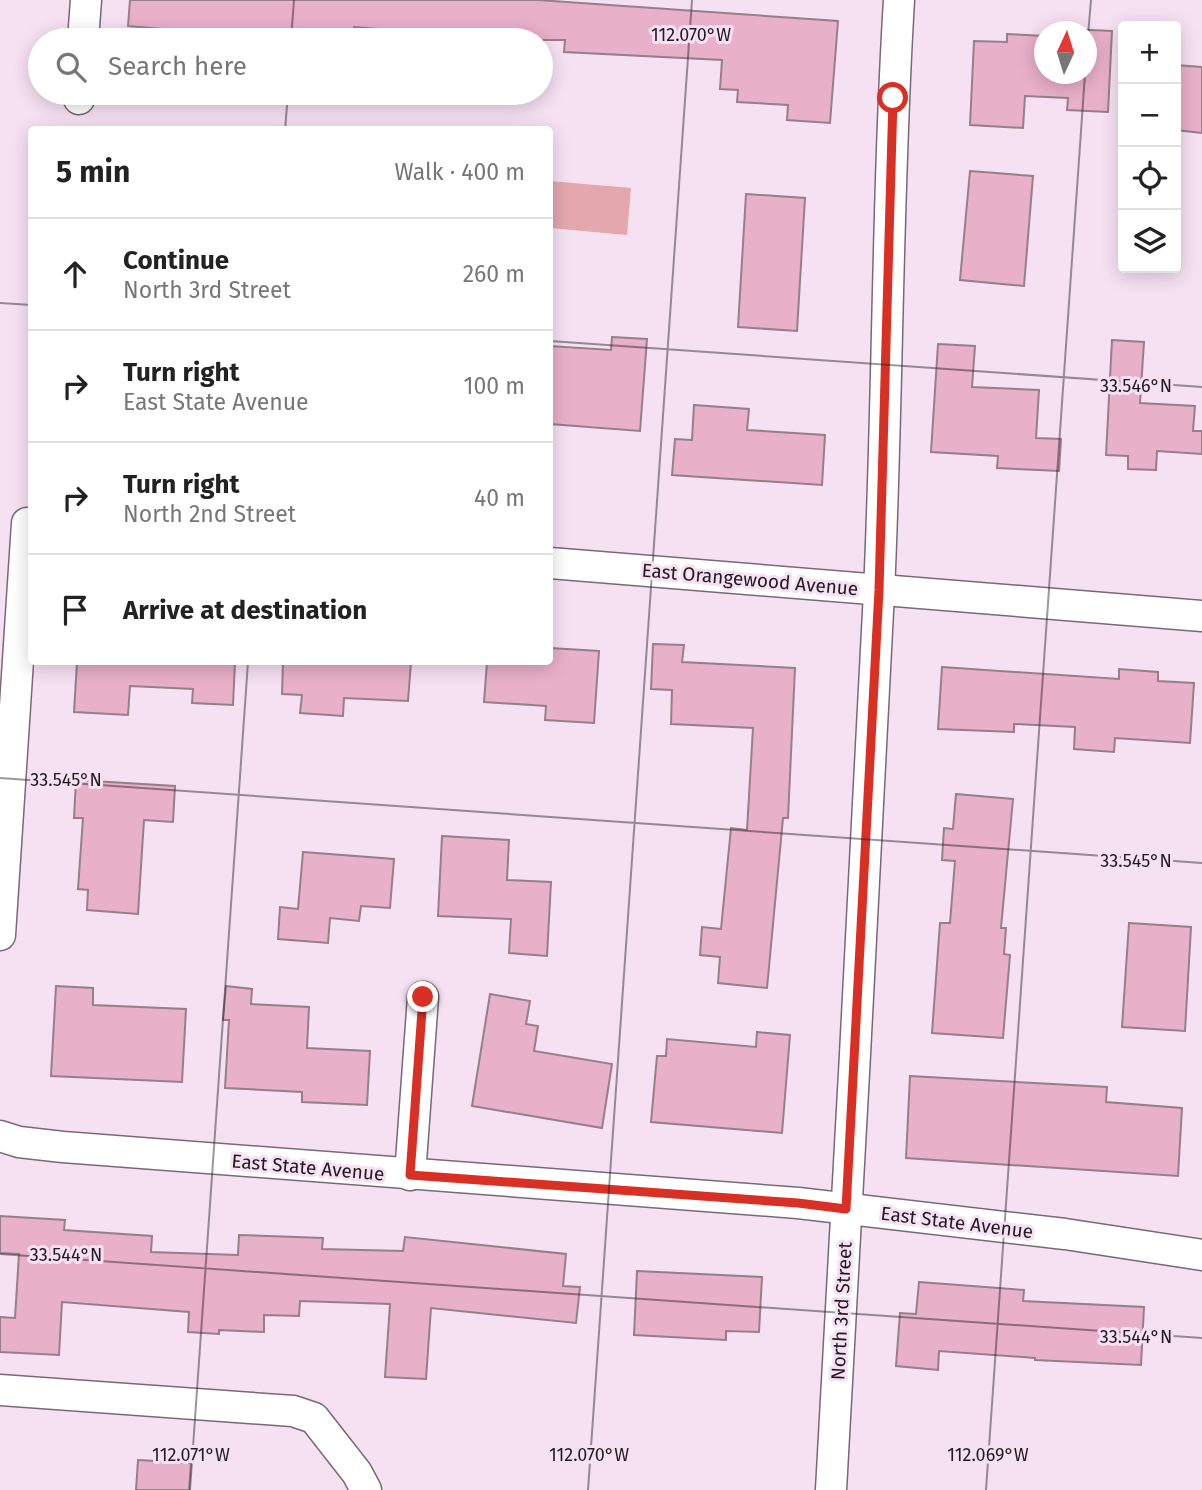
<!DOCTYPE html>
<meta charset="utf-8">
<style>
body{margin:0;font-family:"Fira Sans",sans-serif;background:#f6f6f6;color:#222}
.controls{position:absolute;right:21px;top:21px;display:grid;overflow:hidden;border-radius:7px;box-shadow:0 4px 18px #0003}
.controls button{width:63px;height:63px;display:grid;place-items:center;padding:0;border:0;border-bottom:2px solid #e0e0e0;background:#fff;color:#222;font:35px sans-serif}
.compass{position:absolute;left:1034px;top:21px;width:63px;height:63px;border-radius:50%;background:#fff;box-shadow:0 4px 18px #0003;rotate:4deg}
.stop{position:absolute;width:21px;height:21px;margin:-16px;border:5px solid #d93025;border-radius:50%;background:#fff}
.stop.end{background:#d93025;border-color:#fff;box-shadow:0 2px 7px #0008}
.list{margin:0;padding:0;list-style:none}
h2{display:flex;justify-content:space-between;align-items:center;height:91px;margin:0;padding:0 28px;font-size:30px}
h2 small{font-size:23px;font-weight:400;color:#767676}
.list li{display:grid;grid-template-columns:46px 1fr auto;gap:21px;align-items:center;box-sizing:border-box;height:112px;padding:0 28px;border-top:2px solid #e0e0e0}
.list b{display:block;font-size:26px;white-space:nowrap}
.list p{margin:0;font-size:23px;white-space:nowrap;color:#767676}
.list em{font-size:23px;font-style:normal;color:#767676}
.icon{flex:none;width:38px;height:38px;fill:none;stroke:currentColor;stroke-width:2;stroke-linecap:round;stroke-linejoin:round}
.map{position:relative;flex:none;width:1202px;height:1490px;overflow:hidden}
.search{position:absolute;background:#fff;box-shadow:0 4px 18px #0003;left:28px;top:28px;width:525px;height:77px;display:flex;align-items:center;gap:18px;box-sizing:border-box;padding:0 24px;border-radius:38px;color:#767676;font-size:26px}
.panel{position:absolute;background:#fff;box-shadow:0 4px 18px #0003;left:28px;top:126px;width:525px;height:539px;border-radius:7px}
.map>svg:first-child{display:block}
.green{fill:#e4a7ae}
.building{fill:#e9b0c9;stroke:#967f89;stroke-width:2}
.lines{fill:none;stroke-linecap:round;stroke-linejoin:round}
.minor-casing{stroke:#796877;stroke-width:33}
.minor{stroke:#fff;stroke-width:30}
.route{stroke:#d93025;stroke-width:9}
.ticks{fill:none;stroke:#211a21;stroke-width:2;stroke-opacity:0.45}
.labels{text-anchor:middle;stroke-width:6;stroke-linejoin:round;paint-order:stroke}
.street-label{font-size:19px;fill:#211a21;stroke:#f6e1f3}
.ticks-label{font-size:18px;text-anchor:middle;fill:#211a21;stroke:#f6e1f3;stroke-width:6;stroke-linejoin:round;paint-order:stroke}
</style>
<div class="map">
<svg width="1202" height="1490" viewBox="0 0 1202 1490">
<rect width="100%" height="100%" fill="#f6e1f3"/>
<!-- green -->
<polygon class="green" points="550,181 631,188 627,235 550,228"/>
<!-- building -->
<g class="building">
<polygon points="130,0 538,0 838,21 830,123 787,120 788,105 737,102 738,90 720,89 722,60 564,52 565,40 417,40 418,32 354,27 354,40 265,40 265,38 128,26"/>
<polygon points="1069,29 1112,31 1108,112 1067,110 1068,98 1025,96 1023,128 970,125 974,41 1007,42 1007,34 1045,36 1045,74 1087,74 1087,32 1069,32"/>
<polygon points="1176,65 1202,67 1202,133 1176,130"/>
<polygon points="970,171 1033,176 1024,286 960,280"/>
<polygon points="746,194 805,198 797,331 738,327"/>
<polygon points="612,337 647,339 640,431 550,424 550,346 611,350"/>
<polygon points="1112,340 1144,342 1140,403 1195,406 1193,431 1202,431 1202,454 1157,451 1156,470 1128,469 1128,456 1106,455"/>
<polygon points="938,344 975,346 972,387 1039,390 1036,438 1061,439 1059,471 997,468 998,456 931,452"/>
<polygon points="694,405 749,409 747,430 825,435 822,485 672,475 675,439 692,440"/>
<polygon points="653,644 684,645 682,662 795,668 788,818 783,818 767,988 718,983 720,957 700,955 702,927 721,929 731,828 747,830 753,728 671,724 672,690 651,689"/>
<polygon points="550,648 599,651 594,723 545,720 546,706 484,702 487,662 550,662"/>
<polygon points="77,662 235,662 233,705 192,703 193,689 130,686 128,715 74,712"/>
<polygon points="283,662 411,662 408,701 344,698 343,716 300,713 302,695 282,694"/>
<polygon points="942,667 1119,679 1119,669 1158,672 1158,681 1194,683 1190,743 1115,738 1114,752 1074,749 1075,727 1014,724 1014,732 938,729"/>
<polygon points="76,780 175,786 173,822 144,820 138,914 87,910 88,890 78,889 83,818 74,818"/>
<polygon points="956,794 1013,799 1001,928 1006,928 1004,954 1010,955 1003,1038 932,1033 940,923 950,923 955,861 942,860 944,828 953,829"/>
<polygon points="442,836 509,840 507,880 551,882 547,956 509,953 511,919 438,916"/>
<polygon points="303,852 394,859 390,908 361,906 359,921 330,918 328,943 278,939 280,907 298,909"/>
<polygon points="1129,923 1191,927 1185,1031 1122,1027"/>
<polygon points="56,986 93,988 93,1005 186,1009 182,1082 51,1076"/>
<polygon points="226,986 252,989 251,1004 309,1007 307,1048 370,1051 367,1105 302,1102 302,1092 225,1088 229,1020 223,1020"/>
<polygon points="490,994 530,1001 526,1024 538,1026 534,1051 612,1064 602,1128 472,1106"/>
<polygon points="757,1032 790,1035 782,1133 651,1122 657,1056 666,1056 667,1039 756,1047"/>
<polygon points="910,1076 1107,1087 1106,1102 1182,1108 1178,1176 906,1158"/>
<polygon points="0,1216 65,1220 64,1230 152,1236 151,1252 238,1255 239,1235 323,1238 322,1249 403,1251 405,1237 566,1254 563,1286 580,1287 576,1323 431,1308 426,1379 385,1377 390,1304 300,1301 299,1316 264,1315 264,1332 219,1330 219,1334 188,1332 189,1312 62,1302 59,1355 0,1352 0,1317 15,1318 19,1254 0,1253"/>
<polygon points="637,1271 762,1277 759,1332 726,1331 726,1340 634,1335"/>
<polygon points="919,1282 1024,1290 1023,1301 1144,1307 1141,1365 1035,1360 1035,1358 939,1351 938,1370 896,1366 900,1313 916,1314"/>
<polygon points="138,1460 191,1463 189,1490 136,1490"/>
</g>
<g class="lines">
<!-- minor casing -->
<g class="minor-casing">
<g id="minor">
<polyline points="83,40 86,0"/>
<polyline points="79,99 80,93"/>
<polyline points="550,563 1202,616"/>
<polyline points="0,935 27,523"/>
<polyline points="0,1136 19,1142 63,1147 798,1203 1065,1234 1202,1255"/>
<polyline points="410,1175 423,997"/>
<polyline points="0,1390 293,1411 314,1418 357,1473 366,1490"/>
<path d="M831,1490C847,1191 865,891 879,592C888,395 887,197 899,0"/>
</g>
</g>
<!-- minor -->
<use href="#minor" class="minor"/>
</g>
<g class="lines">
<!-- route -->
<polyline class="route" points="423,997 410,1175 798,1203 846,1209 879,590 893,98"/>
</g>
<!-- ticks -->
<path class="ticks" d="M291,40L294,0M1086,59L1091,0M285,130L288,93M0,303L32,305M550,341L1202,387M0,778L1202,863M0,1254L1202,1338M190,1490L248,662M588,1490L692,0M986,1490L1085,74"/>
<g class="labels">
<!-- street labels -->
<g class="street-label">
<text transform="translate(750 579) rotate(5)" y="7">East Orangewood Avenue</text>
<text transform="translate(308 1167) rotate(5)" y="7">East State Avenue</text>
<text transform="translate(957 1222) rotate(7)" y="7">East State Avenue</text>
<text transform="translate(841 1311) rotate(-87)" y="7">North 3rd Street</text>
</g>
</g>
<g class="ticks-label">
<text x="691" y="41">112.070°W</text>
<text x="1136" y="392">33.546°N</text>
<text x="66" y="786">33.545°N</text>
<text x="1136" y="867">33.545°N</text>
<text x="66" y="1261">33.544°N</text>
<text x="1136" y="1343">33.544°N</text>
<text x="191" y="1461">112.071°W</text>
<text x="589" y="1461">112.070°W</text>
<text x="988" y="1461">112.069°W</text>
</g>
</svg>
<div class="controls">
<button>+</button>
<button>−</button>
<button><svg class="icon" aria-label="locate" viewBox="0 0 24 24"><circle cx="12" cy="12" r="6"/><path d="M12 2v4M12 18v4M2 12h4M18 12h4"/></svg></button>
<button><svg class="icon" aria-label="layers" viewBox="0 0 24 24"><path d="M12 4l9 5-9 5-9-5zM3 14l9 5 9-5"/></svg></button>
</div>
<svg class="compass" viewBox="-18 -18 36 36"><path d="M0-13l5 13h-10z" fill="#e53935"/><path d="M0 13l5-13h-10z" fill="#767676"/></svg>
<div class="stop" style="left:893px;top:98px"></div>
<div class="stop end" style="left:423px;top:997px"></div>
<div class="search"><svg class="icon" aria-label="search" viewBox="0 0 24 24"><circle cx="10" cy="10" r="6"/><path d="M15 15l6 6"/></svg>Search here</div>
<section class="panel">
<h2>5 min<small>Walk · 400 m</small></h2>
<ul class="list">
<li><svg class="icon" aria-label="ahead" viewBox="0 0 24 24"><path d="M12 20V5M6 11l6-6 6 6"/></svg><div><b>Continue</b><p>North 3rd Street</p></div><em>260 m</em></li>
<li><svg class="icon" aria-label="right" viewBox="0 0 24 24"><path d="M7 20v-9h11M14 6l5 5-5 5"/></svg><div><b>Turn right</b><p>East State Avenue</p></div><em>100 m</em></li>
<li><svg class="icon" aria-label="right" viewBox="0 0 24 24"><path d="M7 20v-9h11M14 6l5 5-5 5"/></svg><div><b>Turn right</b><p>North 2nd Street</p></div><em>40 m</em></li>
<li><svg class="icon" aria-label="arrive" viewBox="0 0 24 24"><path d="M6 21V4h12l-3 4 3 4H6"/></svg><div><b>Arrive at destination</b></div></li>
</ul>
</section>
</div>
